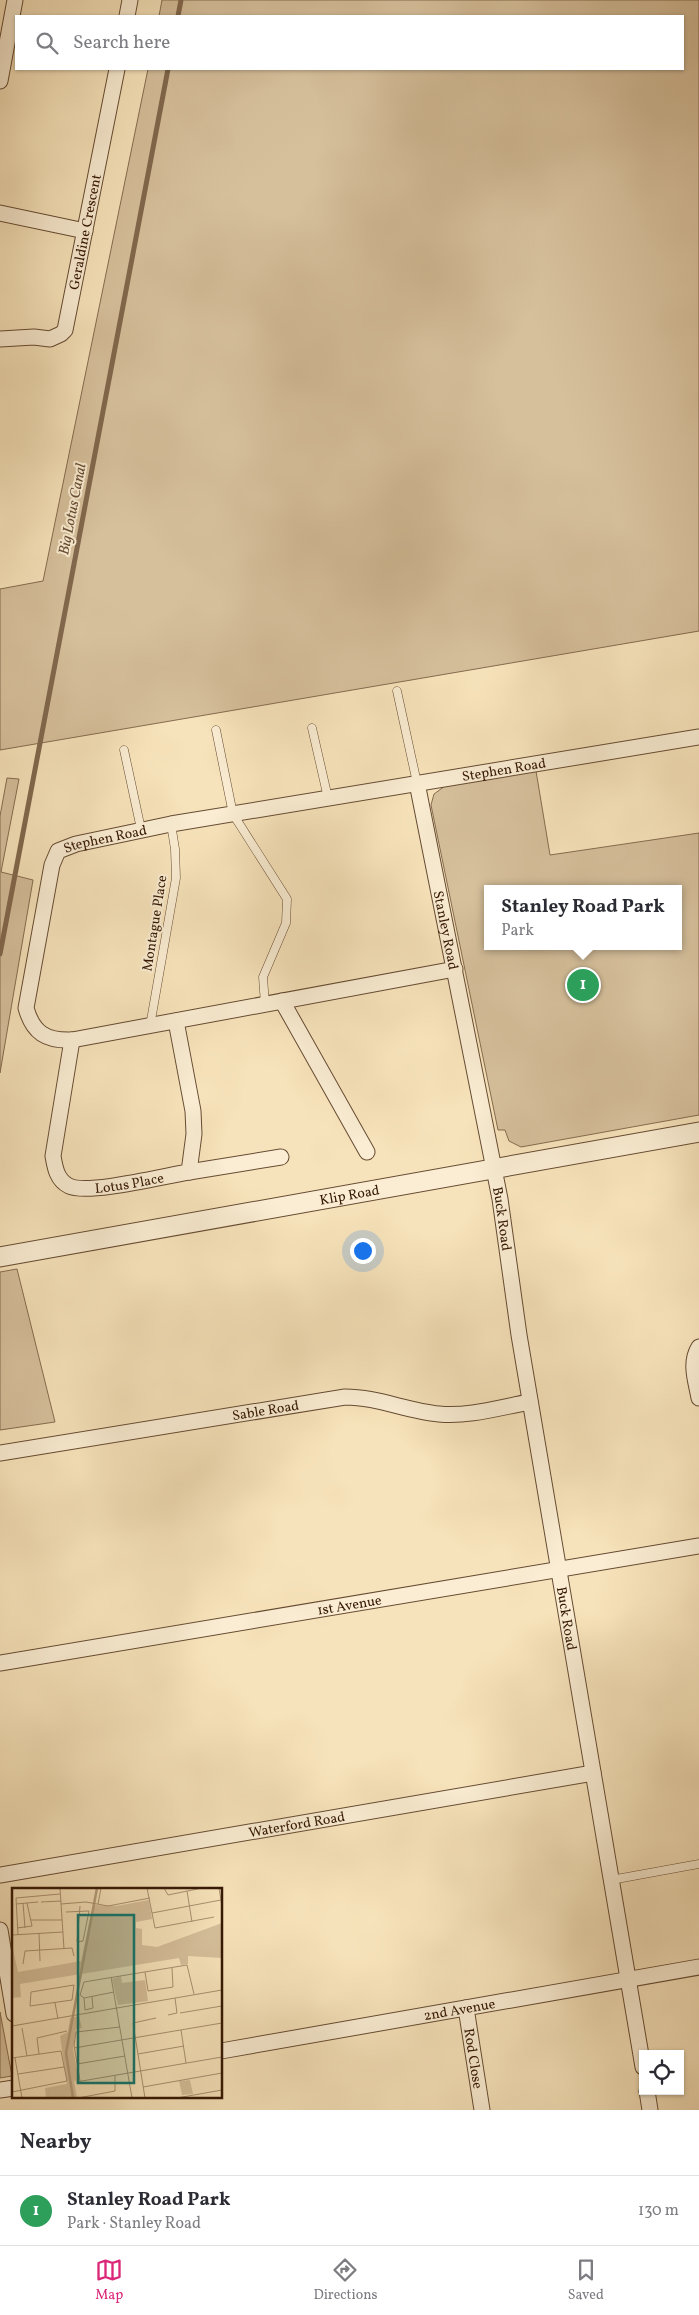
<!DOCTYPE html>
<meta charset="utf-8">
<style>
body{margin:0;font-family:Vollkorn,serif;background:#f2f2f3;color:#2b2b33}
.controls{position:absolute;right:15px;bottom:15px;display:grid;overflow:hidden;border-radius:0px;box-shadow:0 1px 4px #0004}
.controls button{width:45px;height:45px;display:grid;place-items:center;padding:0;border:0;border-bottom:1px solid #e1e1e2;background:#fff;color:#2b2b33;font:25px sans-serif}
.you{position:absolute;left:362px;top:1250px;width:18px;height:18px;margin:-12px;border:4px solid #fff;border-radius:50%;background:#1a73e8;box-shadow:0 0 0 8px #1a73e833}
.badge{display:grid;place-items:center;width:32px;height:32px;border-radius:50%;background:#db2777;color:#fff;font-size:16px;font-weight:700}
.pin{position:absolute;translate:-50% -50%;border:2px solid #fff;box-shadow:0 1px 5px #0006}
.popup{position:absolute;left:484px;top:885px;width:198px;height:65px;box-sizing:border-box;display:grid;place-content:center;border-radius:0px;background:#fff;filter:drop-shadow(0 1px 4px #0005);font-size:16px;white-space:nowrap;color:#7c7c81}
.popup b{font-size:19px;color:#2b2b33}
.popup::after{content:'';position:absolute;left:50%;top:100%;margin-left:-10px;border:10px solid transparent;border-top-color:#fff}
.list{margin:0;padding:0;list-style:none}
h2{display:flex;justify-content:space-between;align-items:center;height:65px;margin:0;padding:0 20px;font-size:21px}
h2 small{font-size:16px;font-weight:400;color:#7c7c81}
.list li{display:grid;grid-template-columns:32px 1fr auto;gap:15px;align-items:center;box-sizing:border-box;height:70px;padding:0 20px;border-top:1px solid #e1e1e2}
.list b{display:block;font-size:19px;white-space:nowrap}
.list p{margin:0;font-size:16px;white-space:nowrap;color:#7c7c81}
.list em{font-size:16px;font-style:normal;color:#7c7c81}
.icon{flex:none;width:28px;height:28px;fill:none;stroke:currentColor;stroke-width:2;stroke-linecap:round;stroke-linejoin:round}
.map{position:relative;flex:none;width:699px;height:2110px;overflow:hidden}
.search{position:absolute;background:#fff;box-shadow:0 1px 4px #0004;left:15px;right:15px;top:15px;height:55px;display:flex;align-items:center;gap:12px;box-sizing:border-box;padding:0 18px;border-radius:0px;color:#7c7c81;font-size:19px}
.sheet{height:135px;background:#fff}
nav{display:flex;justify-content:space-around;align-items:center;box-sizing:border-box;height:70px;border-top:1px solid #e1e1e2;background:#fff;font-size:14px;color:#7c7c81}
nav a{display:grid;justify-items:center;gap:2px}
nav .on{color:#db2777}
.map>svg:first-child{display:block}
.green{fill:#d6c09c;stroke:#866c50;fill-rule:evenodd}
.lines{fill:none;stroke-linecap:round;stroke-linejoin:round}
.stream{stroke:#82684d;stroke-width:5}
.service-casing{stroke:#664b32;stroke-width:9}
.minor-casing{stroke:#664b32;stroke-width:17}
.tertiary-casing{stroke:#664b32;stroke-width:21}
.service{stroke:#faedd3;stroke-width:8}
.minor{stroke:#faedd3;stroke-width:15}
.tertiary{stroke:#faedd3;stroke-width:19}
.labels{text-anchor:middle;stroke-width:4;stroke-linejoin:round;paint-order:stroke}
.street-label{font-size:14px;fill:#351804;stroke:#faedd3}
.water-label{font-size:15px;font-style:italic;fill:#684e34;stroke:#faedd3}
.inset-river{fill:none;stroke:#b59e7d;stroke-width:2.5}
.inset-road{fill:none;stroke:#a99272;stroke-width:1}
.view{fill:#0f766e;fill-opacity:0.15;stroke:#0f766e;stroke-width:2.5}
.inset-edge{fill:none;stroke:#351804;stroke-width:2.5}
</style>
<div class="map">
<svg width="699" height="2110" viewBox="0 0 699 2110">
<rect width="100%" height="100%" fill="#f7e3bb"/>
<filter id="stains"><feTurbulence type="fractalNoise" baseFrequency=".004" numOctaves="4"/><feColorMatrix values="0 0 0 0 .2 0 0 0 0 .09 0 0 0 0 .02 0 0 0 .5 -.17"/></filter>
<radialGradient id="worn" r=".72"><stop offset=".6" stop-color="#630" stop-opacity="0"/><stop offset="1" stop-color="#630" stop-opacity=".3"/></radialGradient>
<!-- green -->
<g class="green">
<polygon points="162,0 699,0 699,631 0,750 0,589 43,581 148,69 683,69 683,16 159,16"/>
<path d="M536,771L550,855L699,833V1115L521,1147L509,1141L505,1130H498L431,805L434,794L445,786ZM488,889H678V946H488Z"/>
<polygon points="7,778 19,779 1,872 33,880 0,1073 0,816"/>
<polygon points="17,1269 55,1422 0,1430 0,1272"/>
<polygon points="0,2012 12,2076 0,2078"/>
</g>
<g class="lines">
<!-- stream -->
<g class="stream">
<polyline points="178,16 181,0"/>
<polyline points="0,954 168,69"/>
</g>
<!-- service casing -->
<g class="service-casing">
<g id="service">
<polyline points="397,691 417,783"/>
<polyline points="312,728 328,798"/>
<polyline points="216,730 233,814 287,899 286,923 263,977 265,1004"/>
<polyline points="124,750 141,829"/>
<polyline points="150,1026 176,878 175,849 171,824"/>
<polyline points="611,1880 699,1864"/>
</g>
</g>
<!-- minor casing -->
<g class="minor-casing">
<g id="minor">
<polyline points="127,16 130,0"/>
<polyline points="0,81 15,0"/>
<polyline points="0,213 85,231"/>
<path id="s1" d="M0,339L34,337L50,339L61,334L65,330L117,69"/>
<path id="s2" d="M417,783L500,1199L519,1335L643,2067"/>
<path id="s3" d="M455,969L72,1040C46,1041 33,1033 26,1008L52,865L58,851L76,844L171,824L699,737"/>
<polyline points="282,1001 367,1152"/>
<path id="s4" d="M72,1040L53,1156C55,1168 57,1180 69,1186C88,1195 164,1176 189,1172L194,1134L193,1111L176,1021"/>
<polyline points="189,1172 281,1157"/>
<path d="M699,1347C689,1363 696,1381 699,1398"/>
<path id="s5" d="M0,1453L345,1397C377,1397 407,1411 439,1414C469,1417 501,1407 530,1402"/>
<path id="s6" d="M0,1663L699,1546"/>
<path id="s7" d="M0,1875L593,1773"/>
<polyline points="0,1930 14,2014"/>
<path id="s8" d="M466,2008L482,2110"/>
<path id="s9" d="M221,2051L699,1967"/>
<polyline points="0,2090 14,2088"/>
<polyline points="647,2091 650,2110"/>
</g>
</g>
<!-- tertiary casing -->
<g class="tertiary-casing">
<g id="tertiary">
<path id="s10" d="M0,1257L699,1132"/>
</g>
</g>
<!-- service -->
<use href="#service" class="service"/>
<!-- minor -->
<use href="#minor" class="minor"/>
<!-- tertiary -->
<use href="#tertiary" class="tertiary"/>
</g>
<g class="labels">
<!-- street labels -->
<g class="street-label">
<text dy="5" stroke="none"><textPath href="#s1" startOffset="168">Geraldine Crescent</textPath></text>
<text dy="5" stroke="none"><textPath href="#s3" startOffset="1066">Stephen Road</textPath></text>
<text dy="5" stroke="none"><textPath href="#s3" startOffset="661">Stephen Road</textPath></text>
<text transform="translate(154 923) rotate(-81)" y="5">Montague Place</text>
<text dy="5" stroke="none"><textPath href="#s2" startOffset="150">Stanley Road</textPath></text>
<text dy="5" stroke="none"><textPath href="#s4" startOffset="214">Lotus Place</textPath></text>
<text dy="5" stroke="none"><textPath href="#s10" startOffset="355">Klip Road</textPath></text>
<text dy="5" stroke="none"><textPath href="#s2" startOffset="444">Buck Road</textPath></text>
<text dy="5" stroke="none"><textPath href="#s5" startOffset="269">Sable Road</textPath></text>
<text dy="5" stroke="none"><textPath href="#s6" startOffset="354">1st Avenue</textPath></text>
<text dy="5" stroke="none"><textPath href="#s2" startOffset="849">Buck Road</textPath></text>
<text dy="5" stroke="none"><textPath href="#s7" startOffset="301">Waterford Road</textPath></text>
<text dy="5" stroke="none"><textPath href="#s9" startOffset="242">2nd Avenue</textPath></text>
<text dy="5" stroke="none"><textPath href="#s8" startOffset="51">Rod Close</textPath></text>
</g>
<!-- water labels -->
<g class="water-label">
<text transform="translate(72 509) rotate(-79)" y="5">Big Lotus Canal</text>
</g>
</g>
<!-- overview -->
<g transform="translate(12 1888)">
<rect width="210" height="210" fill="#f7e3bb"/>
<path d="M137,12L140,31L124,34V40L130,41V57L145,59L210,35V70L176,68V76L169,77L167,70L8,96L9,109L1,110L0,57L6,84L69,73L81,17L104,18ZM109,88L110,95L133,92L136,113L106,117L100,91ZM67,128L70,140L64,141L61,161L67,192L62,193L65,210H34L33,200L55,196L48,148L56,144L58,130ZM178,192L181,206L170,207L167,193Z" fill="#d6c09c"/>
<path class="inset-river" d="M61,210L54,165L85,0"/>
<path class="inset-road" d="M48,0L52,61M135,0L143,40L202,29M152,0L156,7L190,0M207,0L210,18M175,3L180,34M29,14L49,13M11,15L13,40M4,16L26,14M49,16L74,14L96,18L138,10M86,16L89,0M68,18L65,54L71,53L77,23M54,24L77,23M140,25L209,12M19,32H50M5,40L20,38L15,15M27,45L28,73M0,47L51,44M6,47L4,10L48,6M11,76L13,63L60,60L62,68M133,84L136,103L161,99L160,80M99,89L120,210M62,97L60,112L18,118L19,104ZM102,104L72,110L68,107L72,94L175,77L182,106M72,110L73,122L81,120L80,109M43,115L46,131M168,125L210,118M156,127L165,125L163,110M0,138L210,102M10,140L15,168M169,142L174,175M62,160L210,135M27,166L25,150L55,143M126,166L172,158M0,170L49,163L55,193L0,204M3,170L10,210M65,176L113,168M6,186L52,179M68,193L62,157L64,144L108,139M64,194L210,169M131,199L210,185M66,210L103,203V187M133,210L121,135L144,130M165,210L210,202"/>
<path class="view" d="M66,27H122V195H66Z"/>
<rect width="210" height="210" class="inset-edge"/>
</g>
<rect width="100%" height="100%" filter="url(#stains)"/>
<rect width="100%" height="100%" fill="url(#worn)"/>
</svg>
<div class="controls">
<button><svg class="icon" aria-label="locate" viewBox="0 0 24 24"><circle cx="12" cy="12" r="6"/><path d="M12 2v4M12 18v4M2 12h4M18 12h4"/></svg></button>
</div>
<div class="you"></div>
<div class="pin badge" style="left:583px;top:985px;background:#2e9e5b">1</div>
<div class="popup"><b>Stanley Road Park</b>Park</div>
<div class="search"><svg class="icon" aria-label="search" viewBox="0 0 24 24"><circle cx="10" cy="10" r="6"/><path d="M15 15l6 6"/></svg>Search here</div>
</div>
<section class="sheet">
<h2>Nearby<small></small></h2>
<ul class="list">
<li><span class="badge" style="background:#2e9e5b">1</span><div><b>Stanley Road Park</b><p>Park · Stanley Road</p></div><em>130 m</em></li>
</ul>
</section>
<nav>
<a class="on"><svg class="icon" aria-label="map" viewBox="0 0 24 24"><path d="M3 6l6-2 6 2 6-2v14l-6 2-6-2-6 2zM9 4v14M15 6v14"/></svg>Map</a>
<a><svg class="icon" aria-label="directions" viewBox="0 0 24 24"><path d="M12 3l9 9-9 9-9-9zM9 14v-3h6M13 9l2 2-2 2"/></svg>Directions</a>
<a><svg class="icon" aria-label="saved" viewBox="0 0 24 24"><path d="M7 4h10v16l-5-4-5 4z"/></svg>Saved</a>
</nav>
